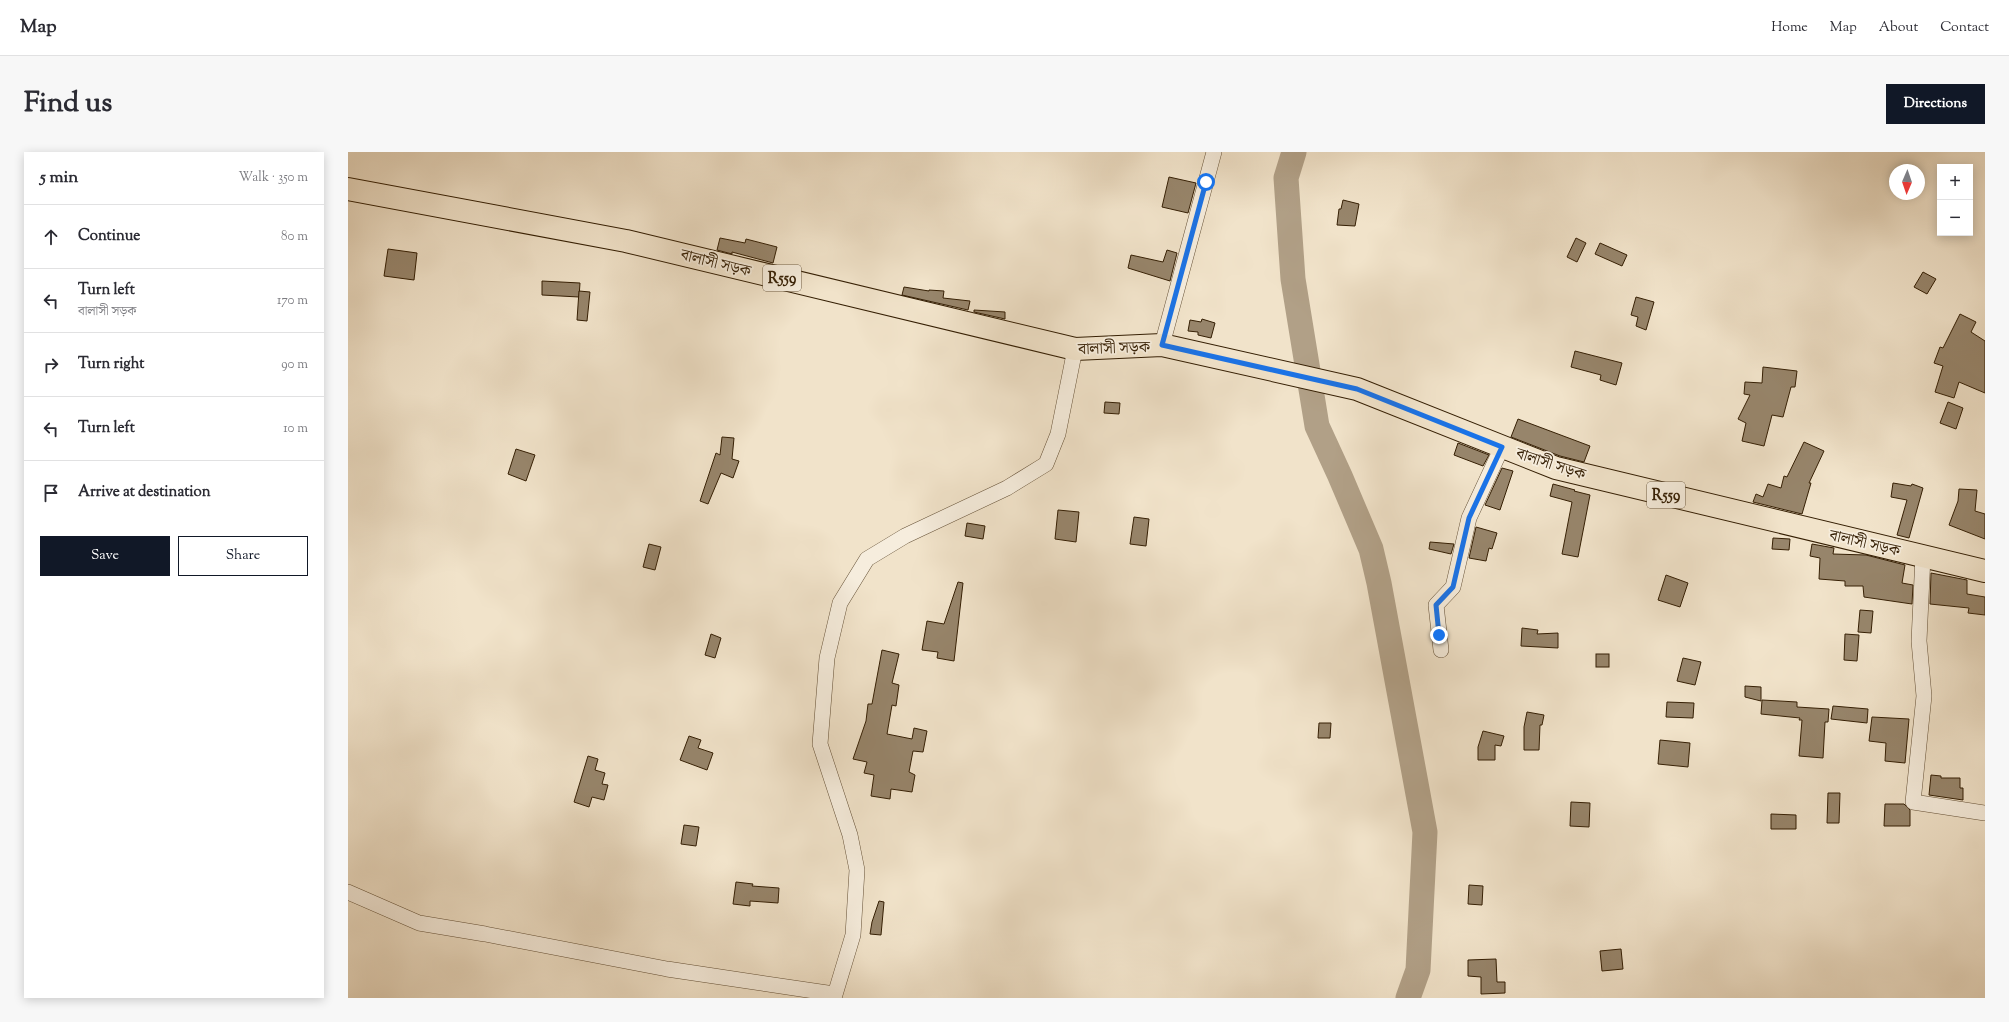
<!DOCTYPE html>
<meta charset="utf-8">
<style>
body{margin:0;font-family:"Sorts Mill Goudy","Noto Serif Bengali",serif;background:#f7f7f7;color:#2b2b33}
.controls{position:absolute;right:12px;top:12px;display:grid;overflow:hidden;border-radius:0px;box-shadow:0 2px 10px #0003}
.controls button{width:36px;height:36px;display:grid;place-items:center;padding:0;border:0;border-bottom:1px solid #e1e1e2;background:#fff;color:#2b2b33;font:20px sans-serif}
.compass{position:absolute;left:1541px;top:12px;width:36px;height:36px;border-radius:50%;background:#fff;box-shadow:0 2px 10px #0003;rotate:182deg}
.stop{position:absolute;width:12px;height:12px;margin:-9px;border:3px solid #1a73e8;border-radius:50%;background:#fff}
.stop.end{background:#1a73e8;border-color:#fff;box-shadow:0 1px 4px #0008}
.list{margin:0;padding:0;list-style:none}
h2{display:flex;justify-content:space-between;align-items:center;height:52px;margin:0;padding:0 16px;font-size:17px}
h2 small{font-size:13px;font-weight:400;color:#7c7c81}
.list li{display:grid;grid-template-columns:26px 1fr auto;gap:12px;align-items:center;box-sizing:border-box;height:64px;padding:0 16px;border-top:1px solid #e1e1e2}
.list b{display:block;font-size:15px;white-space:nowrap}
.list p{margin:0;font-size:13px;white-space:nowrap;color:#7c7c81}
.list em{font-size:13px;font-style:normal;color:#7c7c81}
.actions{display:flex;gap:8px;padding:12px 16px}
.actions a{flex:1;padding:9px 0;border:1px solid #111827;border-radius:0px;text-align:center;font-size:14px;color:#111827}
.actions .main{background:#111827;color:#fff}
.icon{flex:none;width:22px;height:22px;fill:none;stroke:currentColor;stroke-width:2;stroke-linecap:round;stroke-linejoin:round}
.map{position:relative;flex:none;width:1637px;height:846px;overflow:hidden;border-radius:0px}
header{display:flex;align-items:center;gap:24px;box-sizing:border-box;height:56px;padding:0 20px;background:#fff;border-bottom:1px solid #e1e1e2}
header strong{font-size:19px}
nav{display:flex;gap:22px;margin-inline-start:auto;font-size:14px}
.intro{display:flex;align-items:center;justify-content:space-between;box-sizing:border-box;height:96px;padding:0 24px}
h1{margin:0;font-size:28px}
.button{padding:10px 18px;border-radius:0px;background:#111827;color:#fff;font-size:14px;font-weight:700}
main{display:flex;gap:24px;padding:0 24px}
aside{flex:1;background:#fff;border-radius:0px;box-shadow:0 2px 10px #0003}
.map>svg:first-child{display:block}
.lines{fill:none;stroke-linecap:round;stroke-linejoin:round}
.river{stroke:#b1a087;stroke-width:25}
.building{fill:#97856b;stroke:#351f04}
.street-casing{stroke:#645036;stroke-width:16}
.primary-casing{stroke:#351f04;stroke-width:24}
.street{stroke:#f6eddd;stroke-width:15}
.primary{stroke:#f1e3ca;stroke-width:22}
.route{stroke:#1a73e8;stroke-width:5}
.labels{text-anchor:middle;stroke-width:3.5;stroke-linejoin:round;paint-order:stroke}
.shield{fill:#f6eddd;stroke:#6f5d45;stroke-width:1}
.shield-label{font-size:15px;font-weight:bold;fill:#351f04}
.street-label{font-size:16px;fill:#351f04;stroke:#f6eddd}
</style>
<header>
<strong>Map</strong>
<nav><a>Home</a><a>Map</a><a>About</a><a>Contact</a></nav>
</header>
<div class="intro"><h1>Find us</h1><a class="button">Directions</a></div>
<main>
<aside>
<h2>5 min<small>Walk · 350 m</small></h2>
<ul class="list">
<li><svg class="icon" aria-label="ahead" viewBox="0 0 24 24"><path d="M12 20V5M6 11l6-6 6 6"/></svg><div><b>Continue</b></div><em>80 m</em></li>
<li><svg class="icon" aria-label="left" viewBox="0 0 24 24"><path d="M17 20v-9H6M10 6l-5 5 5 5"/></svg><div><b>Turn left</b><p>বালাসী সড়ক</p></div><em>170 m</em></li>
<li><svg class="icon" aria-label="right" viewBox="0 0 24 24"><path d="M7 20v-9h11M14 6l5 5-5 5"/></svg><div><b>Turn right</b></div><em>90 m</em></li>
<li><svg class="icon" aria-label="left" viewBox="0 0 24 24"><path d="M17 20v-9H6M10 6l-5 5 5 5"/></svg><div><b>Turn left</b></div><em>10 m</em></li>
<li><svg class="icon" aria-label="arrive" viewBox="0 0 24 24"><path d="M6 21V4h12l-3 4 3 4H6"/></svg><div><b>Arrive at destination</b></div></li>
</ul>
<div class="actions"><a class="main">Save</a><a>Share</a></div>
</aside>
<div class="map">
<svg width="1637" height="846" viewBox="0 0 1637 846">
<rect width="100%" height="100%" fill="#f1e3ca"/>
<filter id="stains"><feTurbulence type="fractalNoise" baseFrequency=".005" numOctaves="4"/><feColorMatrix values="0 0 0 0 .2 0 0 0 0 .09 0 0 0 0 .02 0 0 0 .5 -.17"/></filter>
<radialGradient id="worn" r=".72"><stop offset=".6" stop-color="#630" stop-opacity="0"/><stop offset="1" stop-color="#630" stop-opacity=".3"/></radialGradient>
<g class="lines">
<!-- river -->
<polyline class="river" points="946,0 938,26 945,127 969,274 992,324 1023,397 1031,431 1077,680 1070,818 1060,846"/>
</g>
<!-- building -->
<g class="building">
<polygon points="821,25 848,31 840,61 814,55"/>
<polygon points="995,48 1011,52 1007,74 989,73 991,57 993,57"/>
<polygon points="372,86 397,91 398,87 429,95 425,111 384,100 384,102 369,98"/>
<polygon points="1228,86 1238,91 1229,110 1219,105"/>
<polygon points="1252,91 1279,103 1274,114 1247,102"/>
<polygon points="40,97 69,101 66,128 36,124"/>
<polygon points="819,98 829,101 822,129 780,116 783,103 815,110"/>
<polygon points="1575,120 1588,127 1579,142 1566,135"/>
<polygon points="194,129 232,131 231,145 194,143"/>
<polygon points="556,135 581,139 581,138 596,139 595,146 622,149 620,158 554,143"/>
<polygon points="231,139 242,140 239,169 229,168"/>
<polygon points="1288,145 1306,150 1298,178 1288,174 1290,165 1283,163"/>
<polygon points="626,158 657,160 657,167 626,160"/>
<polygon points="1612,162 1628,170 1623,180 1637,189 1637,241 1611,230 1606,246 1587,240 1595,214 1586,211 1592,195 1595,196"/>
<polygon points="854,167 867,171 863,186 850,183 850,180 840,179 842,168 853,170"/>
<polygon points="1227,199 1274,211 1268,233 1252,228 1253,223 1223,215"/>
<polygon points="1415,215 1449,219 1447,235 1443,235 1435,265 1424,263 1416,294 1394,289 1398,271 1390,267 1402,243 1396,242 1397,230 1414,231"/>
<polygon points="757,250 772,251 771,262 756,261"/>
<polygon points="1600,250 1615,256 1608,277 1592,271"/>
<polygon points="1170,267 1242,294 1236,310 1212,304 1163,285"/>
<polygon points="374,285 386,286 384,307 391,309 385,326 373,321 360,352 352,349 368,301 372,303"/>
<polygon points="1456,290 1476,299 1461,331 1463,331 1454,362 1405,350 1408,342 1415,345 1420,332 1433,336 1436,324 1439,325"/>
<polygon points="1110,291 1141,303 1135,314 1106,303"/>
<polygon points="168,297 187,303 178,329 160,322"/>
<polygon points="1154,316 1165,319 1152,358 1137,353"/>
<polygon points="1545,331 1563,334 1564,332 1575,336 1561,386 1549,383 1559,348 1543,345"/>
<polygon points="1205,332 1227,338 1226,339 1242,343 1230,405 1214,402 1224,350 1202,344"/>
<polygon points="1611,337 1629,338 1627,359 1637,362 1637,387 1601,373 1610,349"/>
<polygon points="710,358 731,360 728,390 707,387"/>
<polygon points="786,365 801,367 798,394 782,392"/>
<polygon points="619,371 637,374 635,387 617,384"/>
<polygon points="1128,375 1149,381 1144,397 1141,396 1138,409 1121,406"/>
<polygon points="1425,386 1442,387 1441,398 1424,397"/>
<polygon points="1082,390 1106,392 1103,402 1081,397"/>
<polygon points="301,392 313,395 307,418 295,415"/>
<polygon points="1464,392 1486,396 1485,402 1518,403 1557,413 1554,431 1565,433 1564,452 1516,445 1515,434 1497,434 1497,429 1471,427 1472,406 1462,404"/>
<polygon points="1583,421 1619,428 1619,442 1637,445 1637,463 1620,461 1621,456 1582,452"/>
<polygon points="1318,423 1340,431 1332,455 1310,448"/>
<polygon points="610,430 615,431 606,509 589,506 590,500 574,498 579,469 596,472"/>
<polygon points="1512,458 1525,459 1523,481 1510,480"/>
<polygon points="1174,476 1190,478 1189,482 1210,481 1210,496 1173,494"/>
<polygon points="363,482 373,486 367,506 357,503"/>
<polygon points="1497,482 1511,483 1509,509 1496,508"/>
<polygon points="534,498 551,502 544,531 551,533 548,554 544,553 539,582 564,587 566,576 579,579 575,600 565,599 561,620 567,623 564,640 543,637 542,647 523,644 526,623 516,621 519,610 505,607 518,569 520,552 524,552"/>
<rect x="1248" y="502" width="13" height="13"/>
<polygon points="1335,506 1353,510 1347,533 1329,529"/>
<polygon points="1397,534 1413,535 1413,549 1397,545"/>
<polygon points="1414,548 1449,550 1449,555 1481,557 1480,570 1477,570 1475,606 1451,604 1454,568 1451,568 1452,566 1413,562"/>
<polygon points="1319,550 1346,551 1345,566 1318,565"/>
<polygon points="1485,554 1520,557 1519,571 1483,567"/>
<polygon points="1179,560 1196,563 1194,573 1192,573 1191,598 1176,598 1176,575"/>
<polygon points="1524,565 1561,567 1557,611 1537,609 1538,591 1521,589"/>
<polygon points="971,571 983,571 982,586 970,586"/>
<polygon points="1135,579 1156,584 1153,594 1147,593 1147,608 1130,608 1130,595"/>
<polygon points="341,584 353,588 350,596 365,601 359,618 332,608"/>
<polygon points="1312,588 1342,591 1340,615 1310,612"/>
<polygon points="240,604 250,607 247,618 257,621 254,632 260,633 256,648 244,645 241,655 226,650"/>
<polygon points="1583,623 1593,624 1593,626 1612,626 1612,636 1615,636 1615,648 1581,643"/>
<polygon points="1480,641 1492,641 1491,671 1479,671"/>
<polygon points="1223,650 1242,651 1241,675 1222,674"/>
<polygon points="1537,652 1556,652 1562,658 1562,674 1536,674"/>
<polygon points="1423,662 1448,663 1448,677 1423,677"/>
<polygon points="336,673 351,675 348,694 333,692"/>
<polygon points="388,730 405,732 404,734 431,736 430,751 402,749 402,754 385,752"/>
<polygon points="1121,733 1135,734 1134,753 1120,752"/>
<polygon points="531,749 536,750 533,783 522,782 524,770"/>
<polygon points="1273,797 1275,817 1254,819 1252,799"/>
<polygon points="1148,807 1149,830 1157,830 1157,841 1133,842 1133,825 1120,824 1120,808"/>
</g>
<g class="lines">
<!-- street casing -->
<g class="street-casing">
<g id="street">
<polyline points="814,193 866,0"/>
<polyline points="1575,404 1571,489 1576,544 1565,650 1637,661"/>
<polyline points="1093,498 1088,453 1105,435 1121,366 1154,295"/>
<polyline points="0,740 71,771 137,782 319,817 486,842"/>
<polyline points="486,846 505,783 509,718 502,683 472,592 479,506 492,451 519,407 557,384 659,336 698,312 710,282 727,197"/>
</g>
</g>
<!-- primary casing -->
<g class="primary-casing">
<polyline id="primary" points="0,37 278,89 727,197 814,193 1009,237 1208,316 1637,419"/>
</g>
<!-- street -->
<use href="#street" class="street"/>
<!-- primary -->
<use href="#primary" class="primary"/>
</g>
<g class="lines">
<!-- route -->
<polyline class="route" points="858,30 814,193 1009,237 1154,295 1121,366 1105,435 1088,453 1091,483"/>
</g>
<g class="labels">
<!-- shield labels -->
<g class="shield">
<rect x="415" y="113" width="38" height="26" rx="3"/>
<rect x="1299" y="330" width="38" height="26" rx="3"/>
</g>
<g class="shield-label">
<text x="434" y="131">R559</text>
<text x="1318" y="348">R559</text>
</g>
<!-- street labels -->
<g class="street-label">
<text transform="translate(368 110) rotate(14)" y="6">বালাসী সড়ক</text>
<text transform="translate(766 195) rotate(-2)" y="6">বালাসী সড়ক</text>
<text transform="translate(1203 311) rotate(18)" y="6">বালাসী সড়ক</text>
<text transform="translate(1517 390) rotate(13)" y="6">বালাসী সড়ক</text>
</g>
</g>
<rect width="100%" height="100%" filter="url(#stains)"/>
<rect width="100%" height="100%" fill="url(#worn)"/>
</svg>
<div class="controls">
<button>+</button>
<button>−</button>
</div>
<svg class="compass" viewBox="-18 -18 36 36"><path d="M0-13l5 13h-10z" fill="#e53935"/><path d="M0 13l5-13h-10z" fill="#7c7c81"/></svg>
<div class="stop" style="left:858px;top:30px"></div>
<div class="stop end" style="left:1091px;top:483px"></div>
</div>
</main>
